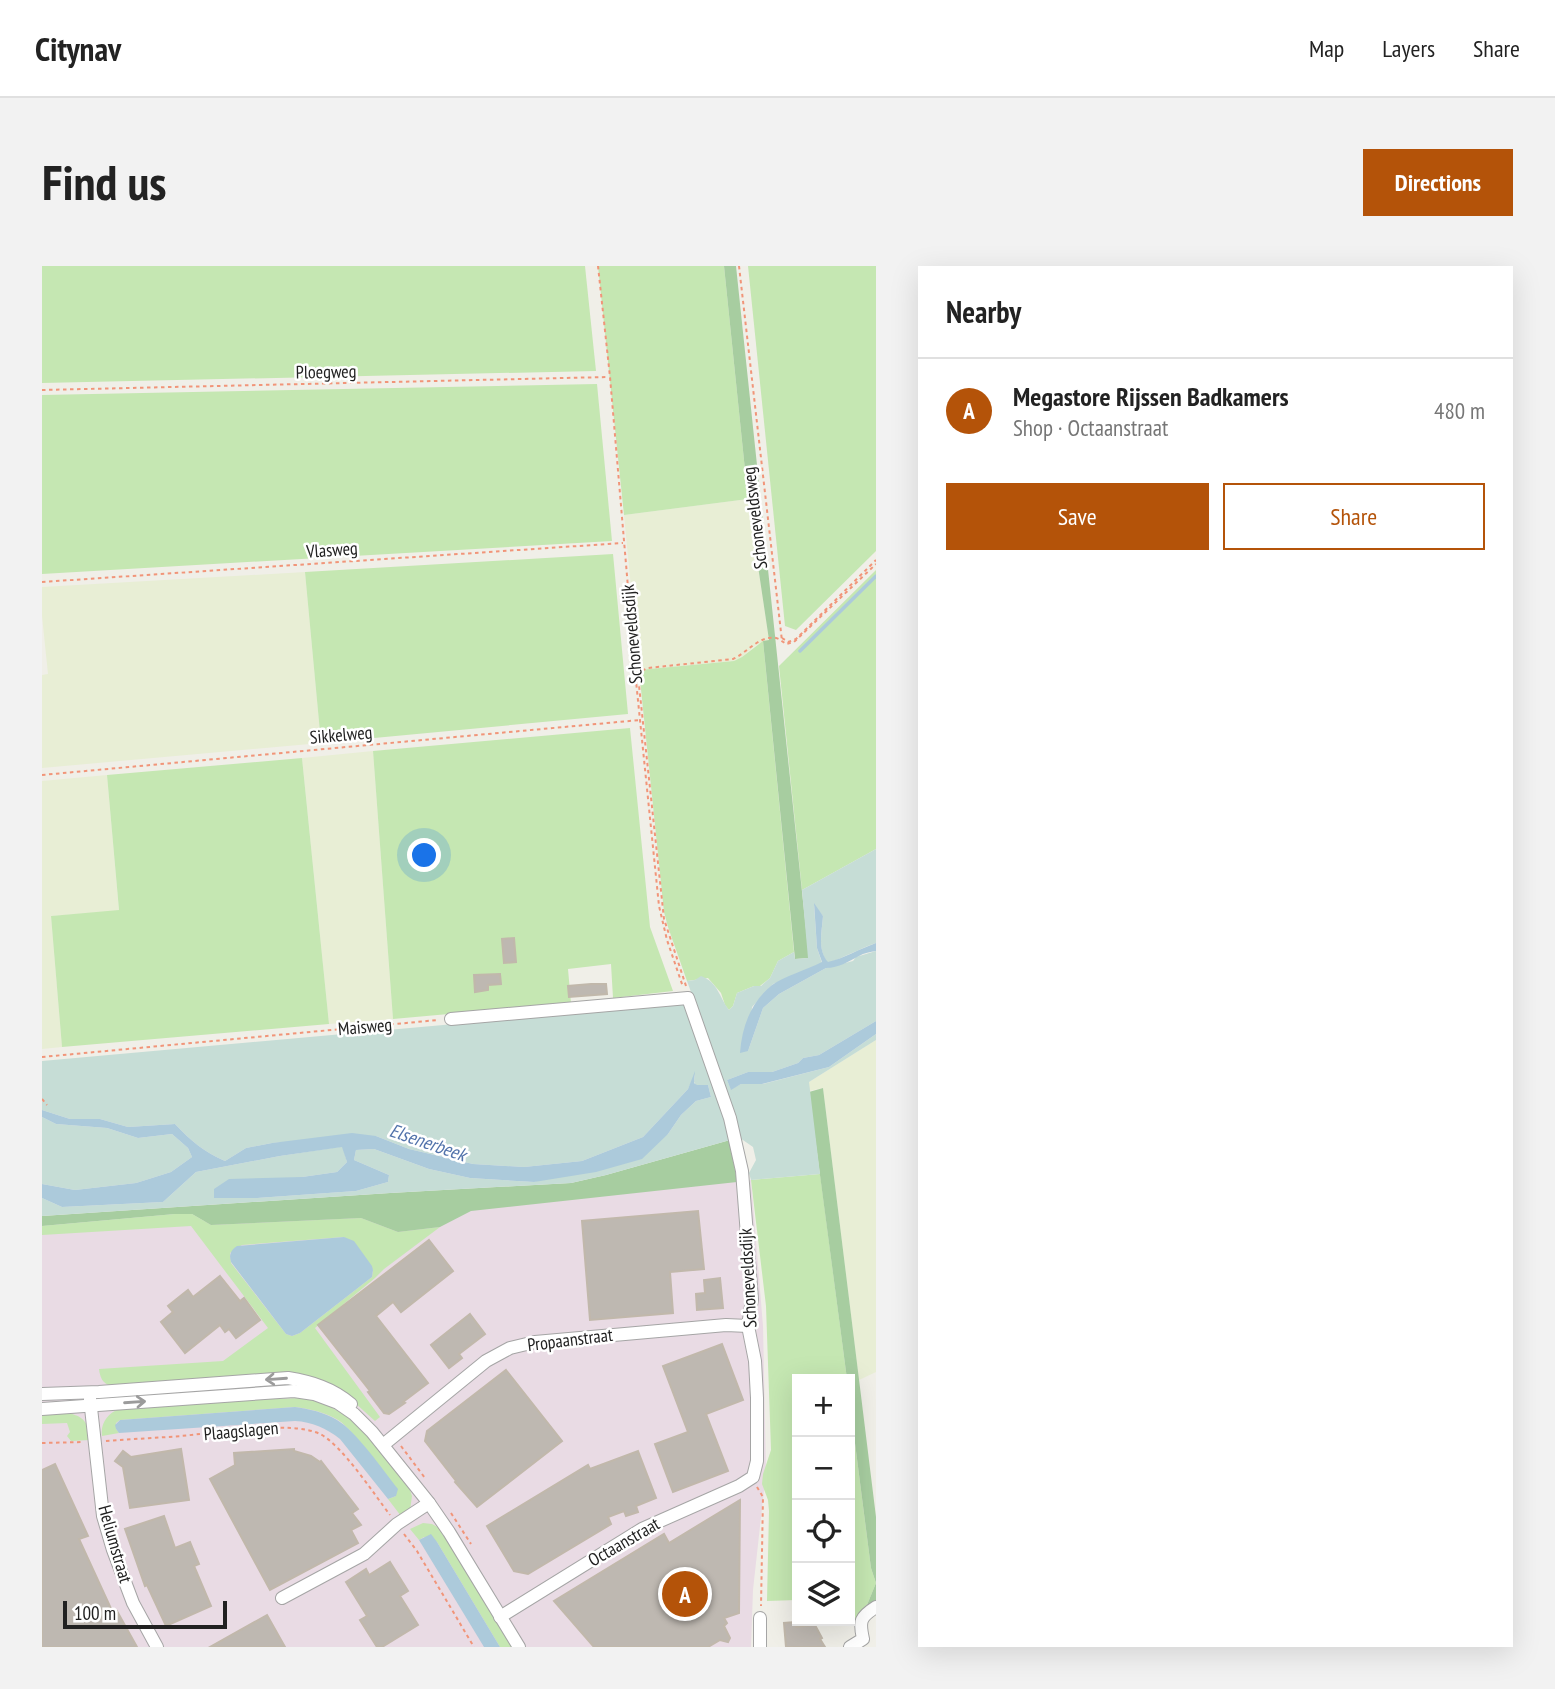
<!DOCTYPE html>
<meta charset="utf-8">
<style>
body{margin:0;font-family:"PT Sans Narrow",sans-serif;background:#f2f2f2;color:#222}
.controls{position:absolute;right:21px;bottom:21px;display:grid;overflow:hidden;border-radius:0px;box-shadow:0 7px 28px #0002}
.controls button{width:63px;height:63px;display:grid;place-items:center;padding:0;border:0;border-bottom:2px solid #e0e0e0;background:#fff;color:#222;font:35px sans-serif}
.scale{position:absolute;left:21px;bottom:18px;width:164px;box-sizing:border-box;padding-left:7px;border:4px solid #212121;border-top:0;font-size:19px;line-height:24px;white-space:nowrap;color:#212121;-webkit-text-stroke:5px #fff;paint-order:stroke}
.you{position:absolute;left:383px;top:590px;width:24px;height:24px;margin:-18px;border:5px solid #fff;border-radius:50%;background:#1a73e8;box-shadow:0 0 0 10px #1a73e833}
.badge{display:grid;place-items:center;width:46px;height:46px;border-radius:50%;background:#b45309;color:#fff;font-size:23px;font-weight:700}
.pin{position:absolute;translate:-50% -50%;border:4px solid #fff;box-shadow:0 2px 7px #0006}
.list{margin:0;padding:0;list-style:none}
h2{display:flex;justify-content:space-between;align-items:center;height:91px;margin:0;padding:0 28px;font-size:30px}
h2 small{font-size:23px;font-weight:400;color:#767676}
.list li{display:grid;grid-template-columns:46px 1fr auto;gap:21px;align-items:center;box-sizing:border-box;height:105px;padding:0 28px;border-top:2px solid #e0e0e0}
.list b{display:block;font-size:26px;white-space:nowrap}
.list p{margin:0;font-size:23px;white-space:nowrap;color:#767676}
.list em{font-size:23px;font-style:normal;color:#767676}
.actions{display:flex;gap:14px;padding:21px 28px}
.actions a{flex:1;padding:16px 0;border:2px solid #b45309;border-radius:0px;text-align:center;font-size:24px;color:#b45309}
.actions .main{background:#b45309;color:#fff}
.icon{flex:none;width:38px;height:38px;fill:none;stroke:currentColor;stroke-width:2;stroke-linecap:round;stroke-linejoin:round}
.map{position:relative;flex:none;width:834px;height:1381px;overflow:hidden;border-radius:0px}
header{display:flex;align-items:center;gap:42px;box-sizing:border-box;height:98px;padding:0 35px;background:#fff;border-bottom:2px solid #e0e0e0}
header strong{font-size:33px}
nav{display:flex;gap:38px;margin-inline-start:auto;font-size:24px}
.intro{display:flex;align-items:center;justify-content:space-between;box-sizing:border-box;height:168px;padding:0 42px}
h1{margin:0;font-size:49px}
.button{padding:18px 32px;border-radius:0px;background:#b45309;color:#fff;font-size:24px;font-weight:700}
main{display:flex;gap:42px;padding:0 42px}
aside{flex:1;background:#fff;border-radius:0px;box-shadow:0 7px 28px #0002}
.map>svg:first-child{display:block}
.industrial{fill:#e9dbe4}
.farmland{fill:#e8eed5}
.grass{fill:#c5e7b2;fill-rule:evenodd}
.forest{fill:#a7cda0}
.wetland{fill:#c6ddd6}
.water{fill:#accadb}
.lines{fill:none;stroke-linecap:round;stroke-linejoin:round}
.stream{stroke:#accadb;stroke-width:3.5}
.building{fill:#beb8b1;stroke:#c1b8ab;stroke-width:2}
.minor-casing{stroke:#a5a5a5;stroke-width:14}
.path{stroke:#f19579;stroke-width:2;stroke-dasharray:3.5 3.5;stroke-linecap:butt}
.minor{stroke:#fff;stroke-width:12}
.oneway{stroke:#9b9b9b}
.labels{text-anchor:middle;stroke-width:5;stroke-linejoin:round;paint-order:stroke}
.street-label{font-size:18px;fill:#212121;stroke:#fff}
.water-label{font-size:19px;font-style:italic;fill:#5273ab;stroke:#fff}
</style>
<header>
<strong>Citynav</strong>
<nav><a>Map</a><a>Layers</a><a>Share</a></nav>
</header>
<div class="intro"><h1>Find us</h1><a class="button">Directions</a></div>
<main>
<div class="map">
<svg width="834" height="1381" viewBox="0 0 834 1381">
<rect width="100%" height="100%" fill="#f0efe8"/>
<!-- industrial -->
<polygon class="industrial" points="709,914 721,1060 724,1206 711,1324 709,1381 0,1381 0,967 607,924"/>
<!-- farmland -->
<g class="farmland">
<polygon points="706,233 727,374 714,379 700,391 692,395 597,404 582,249"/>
<polygon points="263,306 279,477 0,502 0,409 6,408 0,350 0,321"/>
<polygon points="331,485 351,753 287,758 260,492"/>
<polygon points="65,509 77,645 9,650 20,781 0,783 0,515"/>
<polygon points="834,774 834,1106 817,1114 781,822 767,825 767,816"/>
</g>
<!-- grass -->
<g class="grass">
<polygon points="0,0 543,0 554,105 0,117"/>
<polygon points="556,0 682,0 706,233 582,249"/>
<polygon points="706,0 834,0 834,285 754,364 743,360"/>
<polygon points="555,118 570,275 0,308 0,129"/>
<polygon points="571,288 586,448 279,477 263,306"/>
<polygon points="834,304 834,583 760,624 737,400"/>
<polygon points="721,375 752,686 736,695 728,712 718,720 712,720 695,727 691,740 687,744 683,739 679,727 666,712 645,715 626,661 622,646 597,404 692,395 700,391"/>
<polygon points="588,462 608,661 631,725 571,732 569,698 526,703 529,737 351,753 331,485"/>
<polygon points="260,492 287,758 20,781 9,650 77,644 65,509"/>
<polygon points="778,908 805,1113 755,1113 755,1334 725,1335 727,1245 726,1234 720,1218 721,1208 729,1184 724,1040 709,914"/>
<path d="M133,948H150L169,959L319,952L356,966L398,961L342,1003L333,1012L273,1062L338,1151L333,1155L302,1127L271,1112L69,1120C60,1117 58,1111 57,1103L181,1095L226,1062L149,960L0,969V960ZM302,971L331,1004L330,1011L258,1067L250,1070L244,1068L189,997L188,987L200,979Z"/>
<path d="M261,1132C315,1143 338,1183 368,1224L370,1230L368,1244L359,1250L346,1233L354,1230C341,1211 315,1166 296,1154C283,1146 268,1143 253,1141L78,1154L74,1157V1163L77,1167L60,1170C58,1158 66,1146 78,1143L229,1133Z"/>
<polygon points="808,1138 829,1302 834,1317 825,1339 817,1347 814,1359 808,1353"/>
<path d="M25,1147C43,1150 46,1157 48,1174L29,1175L25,1170L28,1166L25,1157L0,1158V1149Z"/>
<polygon points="381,1257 390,1258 399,1263 470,1381 458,1381 395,1276 382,1271 377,1274 368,1263"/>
</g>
<!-- forest -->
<g class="forest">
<polygon points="682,0 694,0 767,692 753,693 721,375 727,374 706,233"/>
<polygon points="781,822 834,1251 834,1336 825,1339 834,1317 829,1302 808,1138 808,1113 805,1113 767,826"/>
<polygon points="688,874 695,916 429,945 398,961 356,966 319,952 169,959 150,948 133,948 0,960 0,950 348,927 529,917 564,909"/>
</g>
<!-- wetland -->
<g class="wetland">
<path d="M834,583V677C817,683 803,691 786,697C775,683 780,667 781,650L772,639L775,682L780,697L731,718L710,741L706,785L721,742L737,728L784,702L811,695L814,691L834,685V755L777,789L761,792L756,797L730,806H706L685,814L689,823L699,818H721L787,801L834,768V774L767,816L778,908L709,914L707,907L714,894L711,881L698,872L693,847L645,715L653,714L659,710C676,716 677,731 687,744L691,740L695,727L712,720H719L728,712L736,695L752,686L753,693L766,692L760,624Z"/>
<path d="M634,738L642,739L646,743L683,852L688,874L564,909L529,917L348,927L0,950V932L20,941L121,936L154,906L238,890L297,881H301L305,896L295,906L260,911L215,932L314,925L346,916L347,909L312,894L314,884L332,883L387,903L428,912L492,916L626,868L639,849L654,835L669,831L666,819H654L652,816L653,808L646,823L601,871L540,895L482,901L431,898L367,883L334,870L230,877L204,882L183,895C162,886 149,875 133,858L86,861L58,853H28L0,844V795Z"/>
<polygon points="0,851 14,858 65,862 96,872 130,868 146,882 150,891 129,906 94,917 33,924 0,918"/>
</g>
<!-- water -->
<g class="water">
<path d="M772,637L781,650C780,666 775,683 786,696C803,692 817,683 834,677V685C828,686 822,687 817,690C807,695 797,702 784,702L737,728L721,742L706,785L698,787C700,760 709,736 730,719C741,711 766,703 780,696L775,682Z"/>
<polygon points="834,755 834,768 787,801 720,818 699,818 689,824 685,814 706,806 730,806 756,797 761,792 777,789"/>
<path d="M653,805L652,817L655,819H666L669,831L654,835L639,849L626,868L600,893L554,906L492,916L428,912L387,903L332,883L314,884L312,894L347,909L346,916L314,925L215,932H172V923L187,913L260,911L295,906L305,896L300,881L238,890L154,906L121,936L20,941L0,932V918L33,924L94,917L129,906L150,891L146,882L130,868L96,872L65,862L14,858L0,851V844L28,853H58L86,861L133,858C149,875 162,886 183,895L204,882L230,877L310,867L334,870L367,883L431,898L482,901L540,895L601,871L646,823Z"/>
<path d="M302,971L312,975L330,1000L331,1004L330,1011L258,1067L250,1070L244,1068L189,996C187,989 188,985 195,980Z"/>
<path d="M253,1141C267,1143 282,1146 295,1154C314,1165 341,1204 356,1223L354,1230L346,1233L298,1173C284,1162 270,1156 253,1155L77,1167L74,1163L73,1159L78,1154Z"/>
<polygon points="389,1268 395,1276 458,1381 442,1381 377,1274"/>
</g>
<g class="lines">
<!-- stream -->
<polyline class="stream" points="758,385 834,310"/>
</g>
<!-- building -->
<g class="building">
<polygon points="472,672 474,696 462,697 460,673"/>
<polygon points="458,708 459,718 446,719 446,724 433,726 432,709"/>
<polygon points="549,718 564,718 565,728 527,731 526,720"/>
<polygon points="656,945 662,1003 628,1006 631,1047 548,1054 540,955"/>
<polygon points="387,974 411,1005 359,1046 351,1036 334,1050 386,1117 361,1136 363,1137 347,1148 342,1147 326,1126 328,1125 276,1059"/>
<polygon points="178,1010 198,1035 202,1032 218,1054 194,1072 187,1063 183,1066 178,1059 143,1087 119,1056 131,1046 126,1040 146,1024 151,1031"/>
<polygon points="678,1012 681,1042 655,1044 654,1028 663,1027 662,1014"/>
<polygon points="428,1048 443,1068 417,1088 420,1092 407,1102 389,1079"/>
<polygon points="680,1078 701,1134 664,1148 686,1205 631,1226 613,1178 646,1166 621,1100"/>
<polygon points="464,1104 520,1175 435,1241 413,1216 414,1215 383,1175 385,1165"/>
<polygon points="139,1183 147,1234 88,1242 81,1201 73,1195 81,1185 89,1191"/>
<polygon points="252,1183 252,1185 269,1190 278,1196 279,1195 316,1243 310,1247 319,1259 309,1264 316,1277 228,1324 168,1213 193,1199 192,1187"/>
<polygon points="596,1185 614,1232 594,1240 596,1246 584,1250 582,1245 566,1251 569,1258 486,1308 472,1305 445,1260 546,1199 548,1203"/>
<polygon points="13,1198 46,1270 37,1273 71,1347 75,1345 95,1381 0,1381 0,1204"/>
<polygon points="698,1234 697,1347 682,1352 685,1357 682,1360 688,1372 686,1376 678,1374 666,1381 552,1381 512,1335 622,1268 627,1277"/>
<polygon points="122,1250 133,1282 148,1276 157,1298 152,1300 169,1340 124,1360 105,1319 103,1320 83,1263"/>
<polygon points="348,1296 366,1325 358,1330 376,1359 340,1381 335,1381 318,1354 325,1350 304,1316 324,1303 327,1309"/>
<polygon points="225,1349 243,1381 168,1381"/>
<polygon points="753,1356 754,1361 773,1359 780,1372 778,1373 783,1381 744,1381 742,1357"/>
</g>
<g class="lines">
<!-- minor casing -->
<g class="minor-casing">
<g id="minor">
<polyline points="409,753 646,732 688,852 700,905 710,1033 706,1060 713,1095 715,1132 715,1195 711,1211 697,1220 600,1263 458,1351"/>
<path d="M0,1128L57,1126L246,1112C270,1116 290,1122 309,1138"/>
<polyline points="48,1133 61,1250 71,1284 91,1337 115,1381"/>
<polyline points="0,1143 252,1125 272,1128 296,1137 312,1148 330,1166 387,1237 407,1266 477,1381"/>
<polyline points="341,1179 444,1095 468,1082 493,1076 684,1059 706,1060"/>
<polyline points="240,1332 322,1288 355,1258 387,1237"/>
<polyline points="718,1381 718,1352"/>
<path d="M808,1381L821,1373C817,1355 818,1351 834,1341"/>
</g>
</g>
<!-- path -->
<g class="path">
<polyline points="556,0 568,111 594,415 617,640 625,674 641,721"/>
<polyline points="697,0 740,375"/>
<polyline points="0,124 566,111"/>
<polyline points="0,316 581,277"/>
<polyline points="740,372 746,376 754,373 834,294"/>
<polyline points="0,509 598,454"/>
<path d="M644,720L622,653L596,410L599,405L606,402L691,393C705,387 717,369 734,372C738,373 741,376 744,378L752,376L834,298"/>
<polyline points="0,791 396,754"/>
<polyline points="0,833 5,839"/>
<path d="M64,1175C89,1173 114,1172 139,1170C173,1167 249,1154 278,1168C300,1179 332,1228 348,1249"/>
<polyline points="0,1177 41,1176"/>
<polyline points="359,1180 383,1212"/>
<polyline points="715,1221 721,1231 719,1340"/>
<polyline points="409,1247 429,1278"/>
<polyline points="362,1268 375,1285 432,1381"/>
</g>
<!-- minor -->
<use href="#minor" class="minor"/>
</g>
<!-- one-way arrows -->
<defs><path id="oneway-shaft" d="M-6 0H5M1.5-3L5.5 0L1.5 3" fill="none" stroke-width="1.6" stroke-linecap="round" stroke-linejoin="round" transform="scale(1.75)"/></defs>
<g class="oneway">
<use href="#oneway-shaft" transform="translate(234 1113) rotate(176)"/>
<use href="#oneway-shaft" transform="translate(93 1136) rotate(-4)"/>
</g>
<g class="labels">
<!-- street labels -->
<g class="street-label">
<text transform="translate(284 106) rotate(-1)" y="6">Ploegweg</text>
<text transform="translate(713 252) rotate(-97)" y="6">Schoneveldsweg</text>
<text transform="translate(290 284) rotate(-4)" y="6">Vlasweg</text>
<text transform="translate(590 368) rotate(-95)" y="6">Schoneveldsdijk</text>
<text transform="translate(299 469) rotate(-5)" y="6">Sikkelweg</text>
<text transform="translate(323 761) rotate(-5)" y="6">Maisweg</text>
<text transform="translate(706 1012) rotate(-93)" y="6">Schoneveldsdijk</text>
<text transform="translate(528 1074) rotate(-7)" y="6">Propaanstraat</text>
<text transform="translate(199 1165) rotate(-5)" y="6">Plaagslagen</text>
<text transform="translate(582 1276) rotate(-30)" y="6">Octaanstraat</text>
<text transform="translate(73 1278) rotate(74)" y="6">Heliumstraat</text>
</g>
<!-- water labels -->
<g class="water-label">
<text transform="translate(386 876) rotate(19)" y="7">Elsenerbeek</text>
</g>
</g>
</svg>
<div class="controls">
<button>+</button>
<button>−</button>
<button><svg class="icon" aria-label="locate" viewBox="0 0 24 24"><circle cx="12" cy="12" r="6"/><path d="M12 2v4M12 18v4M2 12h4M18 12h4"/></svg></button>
<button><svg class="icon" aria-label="layers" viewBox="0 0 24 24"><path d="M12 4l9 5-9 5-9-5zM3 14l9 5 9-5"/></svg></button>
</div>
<div class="scale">100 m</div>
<div class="you"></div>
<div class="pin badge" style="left:643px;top:1328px">A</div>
</div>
<aside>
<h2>Nearby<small></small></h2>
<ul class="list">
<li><span class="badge">A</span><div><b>Megastore Rijssen Badkamers</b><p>Shop · Octaanstraat</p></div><em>480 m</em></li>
</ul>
<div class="actions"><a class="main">Save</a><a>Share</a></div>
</aside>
</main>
